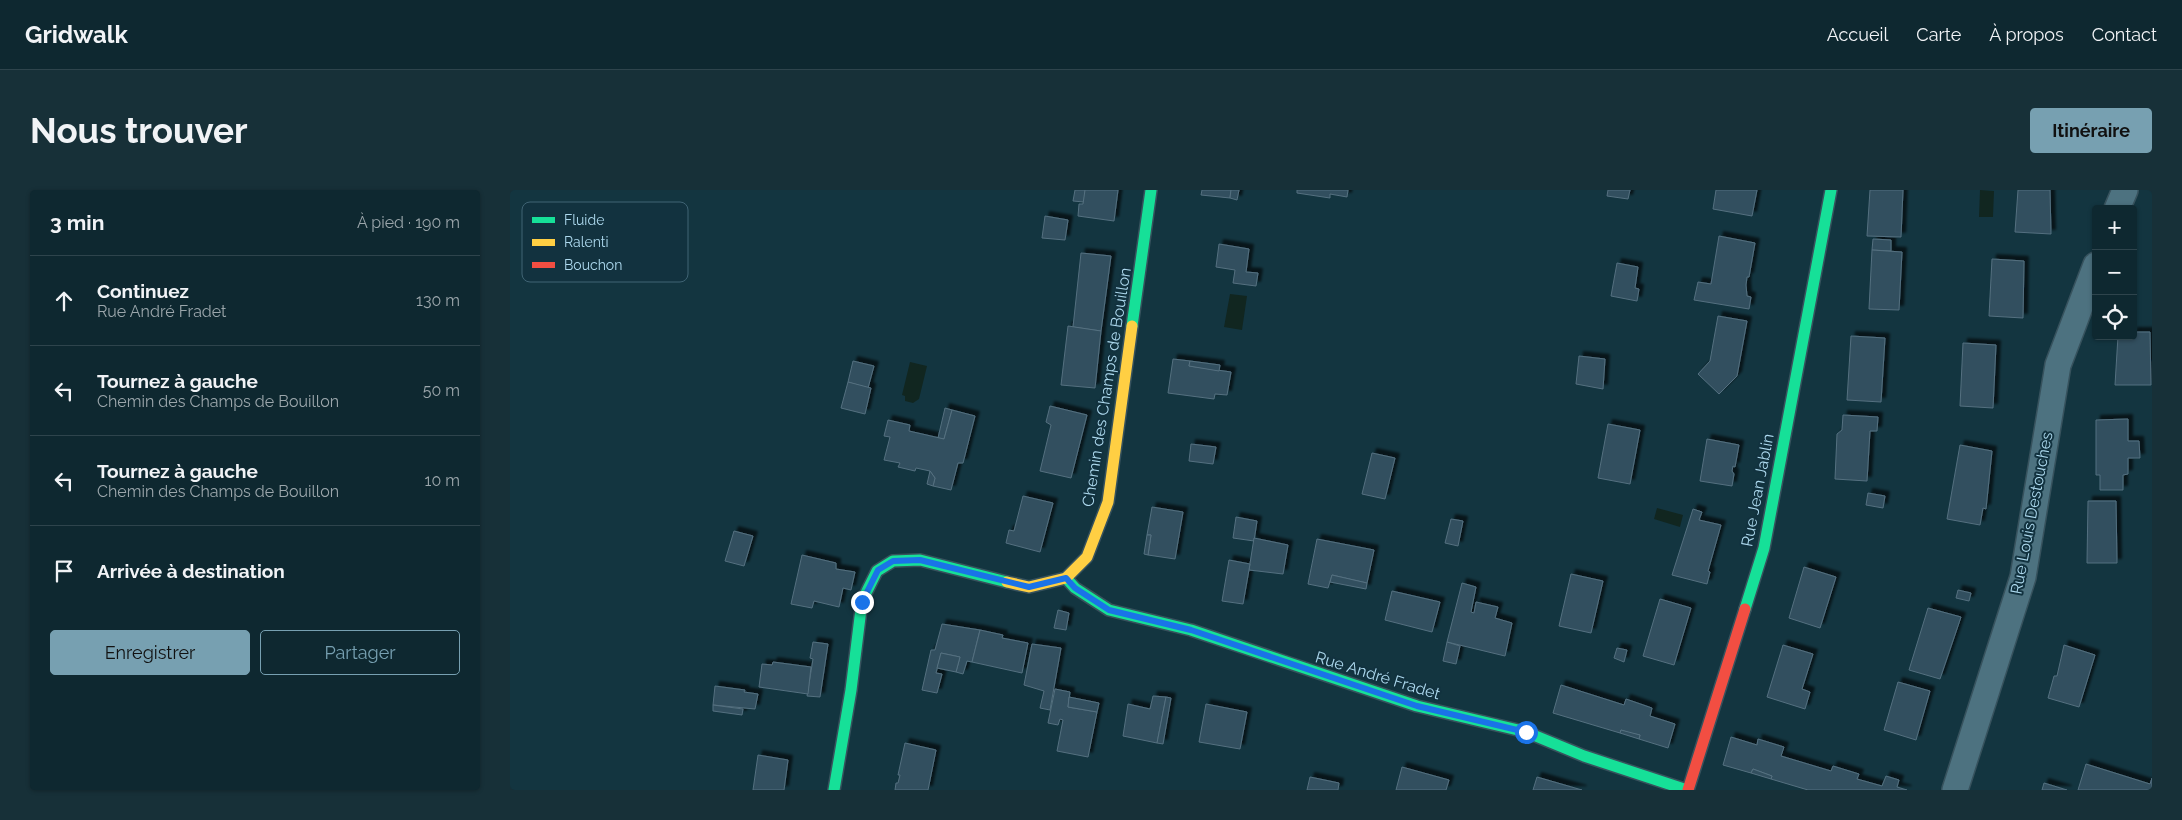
<!DOCTYPE html>
<html lang="fr">
<meta charset="utf-8">
<style>
body{margin:0;font-family:Raleway,sans-serif;background:#173038;color:#f1f3f6}
.controls{position:absolute;right:15px;top:15px;display:grid;overflow:hidden;border-radius:5px;box-shadow:0 1px 4px #0004}
.controls button{width:45px;height:45px;display:grid;place-items:center;padding:0;border:0;border-bottom:1px solid #2e444c;background:#0e2830;color:#f1f3f6;font:25px sans-serif}
.stop{position:absolute;width:15px;height:15px;margin:-11px;border:4px solid #1a73e8;border-radius:50%;background:#fff}
.stop.end{background:#1a73e8;border-color:#fff;box-shadow:0 1px 5px #0008}
.list{margin:0;padding:0;list-style:none}
h2{display:flex;justify-content:space-between;align-items:center;height:65px;margin:0;padding:0 20px;font-size:21px}
h2 small{font-size:16px;font-weight:400;color:#9ba6ab}
.list li{display:grid;grid-template-columns:32px 1fr auto;gap:15px;align-items:center;box-sizing:border-box;height:90px;padding:0 20px;border-top:1px solid #2e444c}
.list b{display:block;font-size:19px;white-space:nowrap}
.list p{margin:0;font-size:16px;white-space:nowrap;color:#9ba6ab}
.list em{font-size:16px;font-style:normal;color:#9ba6ab}
.actions{display:flex;gap:10px;padding:15px 20px}
.actions a{flex:1;padding:11px 0;border:1px solid #77a0b1;border-radius:5px;text-align:center;font-size:18px;color:#77a0b1}
.actions .main{background:#77a0b1;color:#111}
.icon{flex:none;width:28px;height:28px;fill:none;stroke:currentColor;stroke-width:2;stroke-linecap:round;stroke-linejoin:round}
.map{position:relative;flex:none;width:1642px;height:600px;overflow:hidden;border-radius:5px}
header{display:flex;align-items:center;gap:30px;box-sizing:border-box;height:70px;padding:0 25px;background:#0e2830;border-bottom:1px solid #2e444c}
header strong{font-size:24px}
nav{display:flex;gap:28px;margin-inline-start:auto;font-size:18px}
.intro{display:flex;align-items:center;justify-content:space-between;box-sizing:border-box;height:120px;padding:0 30px}
h1{margin:0;font-size:35px}
.button{padding:12px 22px;border-radius:5px;background:#77a0b1;color:#111;font-size:18px;font-weight:700}
main{display:flex;gap:30px;padding:0 30px}
aside{flex:1;background:#0e2830;border-radius:5px;box-shadow:0 1px 4px #0004}
.map>svg:first-child{display:block}
.water{fill:#112620}
.building{fill:#334f5e;stroke:#547080;filter:url(#shadow)}
.lines{fill:none;stroke-linecap:round;stroke-linejoin:round}
.street-casing{stroke:#37525d;stroke-width:28}
.fast-casing{stroke:#37525d;stroke-width:14}
.slow-casing{stroke:#37525d;stroke-width:14}
.jam-casing{stroke:#37525d;stroke-width:14}
.street{stroke:#4d7280;stroke-width:25}
.fast{stroke:#16e098;stroke-width:11}
.slow{stroke:#ffcf43;stroke-width:11}
.jam{stroke:#f24e42;stroke-width:11}
.route{stroke:#1a73e8;stroke-width:6}
.labels{text-anchor:middle;stroke-width:4;stroke-linejoin:round;paint-order:stroke}
.street-label{font-size:16px;fill:#add9ee;stroke:#12323f}
.key{fill:#12323f;stroke:#406474;stroke-width:1}
.key-label{font-size:14px;fill:#add9ee}
</style>
<header>
<strong>Gridwalk</strong>
<nav><a>Accueil</a><a>Carte</a><a>À propos</a><a>Contact</a></nav>
</header>
<div class="intro"><h1>Nous trouver</h1><a class="button">Itinéraire</a></div>
<main>
<aside>
<h2>3 min<small>À pied · 190 m</small></h2>
<ul class="list">
<li><svg class="icon" aria-label="ahead" viewBox="0 0 24 24"><path d="M12 20V5M6 11l6-6 6 6"/></svg><div><b>Continuez</b><p>Rue André Fradet</p></div><em>130 m</em></li>
<li><svg class="icon" aria-label="left" viewBox="0 0 24 24"><path d="M17 20v-9H6M10 6l-5 5 5 5"/></svg><div><b>Tournez à gauche</b><p>Chemin des Champs de Bouillon</p></div><em>50 m</em></li>
<li><svg class="icon" aria-label="left" viewBox="0 0 24 24"><path d="M17 20v-9H6M10 6l-5 5 5 5"/></svg><div><b>Tournez à gauche</b><p>Chemin des Champs de Bouillon</p></div><em>10 m</em></li>
<li><svg class="icon" aria-label="arrive" viewBox="0 0 24 24"><path d="M6 21V4h12l-3 4 3 4H6"/></svg><div><b>Arrivée à destination</b></div></li>
</ul>
<div class="actions"><a class="main">Enregistrer</a><a>Partager</a></div>
</aside>
<div class="map">
<svg width="1642" height="600" viewBox="0 0 1642 600">
<defs>
<filter id="shadow"><feDropShadow dx="4.5" dy="-4.5" stdDeviation="1" flood-color="#0009"/></filter>
</defs>
<rect width="100%" height="100%" fill="#133540"/>
<!-- water -->
<g class="water">
<polygon points="1470,0 1484,1 1483,27 1469,27"/>
<polygon points="720,104 737,106 732,140 714,137"/>
<polygon points="400,172 417,176 409,209 403,213 395,211 395,206 392,205"/>
<polygon points="1147,318 1173,325 1170,337 1144,329"/>
</g>
<!-- building -->
<g class="building">
<polygon points="565,0 575,0 574,12 563,11"/>
<polygon points="575,0 608,0 604,31 568,26 569,14 573,14"/>
<polygon points="692,0 721,0 720,8 691,5"/>
<polygon points="721,0 729,0 727,10 720,8"/>
<polygon points="787,0 838,0 837,7 820,4 820,8 787,3"/>
<polygon points="1098,0 1120,0 1118,9 1097,6"/>
<polygon points="1206,0 1247,0 1242,26 1203,19"/>
<polygon points="1360,0 1393,0 1391,47 1357,46"/>
<polygon points="1508,0 1540,0 1541,44 1505,42"/>
<polygon points="535,26 558,30 555,50 532,48"/>
<polygon points="1209,46 1245,53 1239,87 1237,87 1236,95 1237,106 1241,107 1239,119 1184,110 1188,92 1201,94"/>
<polygon points="1363,49 1381,50 1381,61 1362,60"/>
<polygon points="709,54 739,59 736,82 748,83 746,96 723,93 725,80 706,77"/>
<polygon points="1362,60 1392,62 1389,120 1359,119"/>
<polygon points="571,63 601,66 591,141 563,137"/>
<polygon points="1482,69 1514,71 1513,128 1479,126"/>
<polygon points="1107,73 1128,77 1125,98 1129,99 1127,111 1101,106"/>
<polygon points="1208,126 1237,131 1227,186 1209,204 1188,184 1200,171"/>
<polygon points="558,136 591,141 585,198 551,195"/>
<polygon points="1623,142 1640,142 1641,195 1605,195 1608,146 1623,146"/>
<polygon points="1341,146 1375,148 1371,212 1337,210"/>
<polygon points="1453,153 1486,155 1483,218 1450,216"/>
<polygon points="1069,166 1095,169 1093,199 1066,194"/>
<polygon points="663,169 680,171 679,176 721,182 717,205 705,204 704,209 658,203"/>
<polygon points="343,171 364,176 358,198 338,192"/>
<polygon points="680,171 710,175 709,181 679,176"/>
<polygon points="338,192 361,198 355,224 331,218"/>
<polygon points="540,216 577,225 561,288 530,281 541,235 536,232"/>
<polygon points="435,218 442,220 434,249 428,248"/>
<polygon points="442,220 465,226 453,273 448,273 441,300 423,296 425,288 420,281 406,278 405,281 388,277 390,273 374,270 380,247 374,246 378,230 400,235 399,241 434,249"/>
<polygon points="1333,225 1368,227 1367,241 1360,241 1357,291 1325,289 1327,244 1332,240"/>
<polygon points="1618,229 1618,251 1629,251 1630,268 1618,268 1618,284 1613,285 1613,300 1590,300 1590,285 1586,285 1586,230"/>
<polygon points="1098,234 1130,240 1120,294 1088,288"/>
<polygon points="1197,249 1229,255 1225,277 1223,276 1222,281 1224,284 1222,296 1190,291"/>
<polygon points="681,254 706,257 703,274 679,271"/>
<polygon points="1450,255 1482,261 1476,319 1473,318 1470,335 1437,329"/>
<polygon points="862,263 885,268 875,309 852,304"/>
<polygon points="420,281 425,288 423,296 417,294"/>
<polygon points="1358,303 1375,306 1373,318 1356,315"/>
<polygon points="513,306 543,313 530,362 496,353 499,340 504,341"/>
<polygon points="1578,311 1606,311 1607,373 1577,373"/>
<polygon points="642,317 673,322 665,369 638,365 641,345 637,345"/>
<polygon points="1183,319 1192,322 1189,330 1211,335 1198,381 1200,382 1197,394 1162,385"/>
<polygon points="726,327 747,331 744,351 723,348"/>
<polygon points="941,329 953,331 948,356 935,353"/>
<polygon points="224,341 243,346 234,376 215,371"/>
<polygon points="637,345 641,345 638,365 634,364"/>
<polygon points="744,348 778,355 773,384 739,380"/>
<polygon points="807,349 864,360 857,393 822,385 818,398 798,394"/>
<polygon points="292,365 326,373 326,379 345,382 341,400 333,398 329,417 304,411 302,418 281,414"/>
<polygon points="719,370 740,374 733,414 712,411"/>
<polygon points="1294,377 1326,387 1310,438 1279,428"/>
<polygon points="1061,384 1093,391 1081,443 1049,436"/>
<polygon points="822,385 857,393 856,399 820,392"/>
<polygon points="952,393 966,397 961,422 964,423 966,412 988,417 985,428 1002,433 995,466 937,452"/>
<polygon points="1448,400 1461,403 1459,411 1446,408"/>
<polygon points="882,401 930,412 922,442 875,430"/>
<polygon points="1150,409 1181,418 1164,475 1133,466"/>
<polygon points="1418,418 1451,427 1430,489 1399,480"/>
<polygon points="548,420 559,423 556,440 544,438"/>
<polygon points="432,434 470,440 462,472 457,471 453,484 446,482 450,467 431,463 426,483 432,484 427,503 412,500 421,460 425,460"/>
<polygon points="470,440 493,445 492,448 518,453 512,483 462,472"/>
<polygon points="303,452 318,454 310,507 297,506 303,469 300,468"/>
<polygon points="937,452 950,456 946,474 933,471"/>
<polygon points="522,454 551,458 540,520 530,518 534,501 514,495"/>
<polygon points="1273,455 1303,464 1292,499 1300,502 1295,519 1257,507"/>
<polygon points="1554,455 1585,465 1569,517 1538,508 1544,486 1547,486"/>
<polygon points="1107,458 1117,460 1114,472 1104,468"/>
<polygon points="431,463 450,467 446,482 427,478"/>
<polygon points="263,472 301,477 298,504 249,497 252,474 262,475"/>
<polygon points="1388,492 1420,501 1406,550 1374,540"/>
<polygon points="1051,495 1114,515 1116,509 1142,518 1140,526 1165,534 1158,558 1129,549 1130,545 1120,543 1111,540 1110,543 1043,523"/>
<polygon points="205,496 235,500 234,502 248,504 245,519 203,515"/>
<polygon points="545,499 560,502 558,517 587,522 578,567 547,561 553,530 550,529 548,535 538,533"/>
<polygon points="643,506 656,507 647,553 613,546 618,514 640,519"/>
<polygon points="559,507 589,513 587,522 558,517"/>
<polygon points="656,507 661,508 653,554 647,553"/>
<polygon points="696,514 737,522 730,559 689,552"/>
<polygon points="203,515 233,519 232,525 203,521"/>
<polygon points="1111,540 1130,545 1129,549 1110,543"/>
<polygon points="1221,547 1247,555 1248,549 1274,557 1271,566 1321,581 1323,576 1349,584 1347,589 1372,596 1376,586 1389,590 1387,597 1397,600 1298,600 1261,589 1262,586 1243,579 1241,583 1213,575"/>
<polygon points="395,553 426,560 418,600 385,600 386,593 388,593 390,585 388,585"/>
<polygon points="248,565 278,570 274,600 243,600"/>
<polygon points="1576,574 1640,594 1642,588 1642,600 1568,600"/>
<polygon points="892,577 939,590 936,600 886,600"/>
<polygon points="1243,579 1262,586 1261,589 1241,583"/>
<polygon points="800,587 829,593 828,600 797,600"/>
<polygon points="1027,587 1065,598 1072,600 1023,600"/>
<polygon points="1534,593 1557,600 1532,600"/>
</g>
<g class="lines">
<!-- street casing -->
<g class="street-casing">
<g id="street">
<polyline points="1607,19 1615,0"/>
<polyline points="1445,600 1513,387 1548,175 1586,75"/>
</g>
</g>
<!-- fast casing -->
<g class="fast-casing">
<g id="fast">
<polyline points="622,136 641,0"/>
<polyline points="556,388 565,398 599,420 681,440 907,516 1016,542 1074,566 1177,600"/>
<polyline points="1235,419 1254,358 1321,0"/>
<polyline points="324,600 341,500 352,411 367,381 383,371 410,370 497,392"/>
</g>
</g>
<!-- slow casing -->
<g class="slow-casing">
<polyline id="slow" points="497,392 519,397 556,388 577,367 598,312 622,136"/>
</g>
<!-- jam casing -->
<g class="jam-casing">
<polyline id="jam" points="1178,600 1235,419"/>
</g>
<!-- street -->
<use href="#street" class="street"/>
<!-- fast -->
<use href="#fast" class="fast"/>
<!-- slow -->
<use href="#slow" class="slow"/>
<!-- jam -->
<use href="#jam" class="jam"/>
</g>
<g class="lines">
<!-- route -->
<polyline class="route" points="352,412 368,380 383,371 410,370 519,397 556,388 565,398 599,420 681,440 907,516 1016,542"/>
</g>
<g class="labels">
<!-- street labels -->
<g class="street-label">
<text transform="translate(596 197) rotate(-81)" y="6">Chemin des Champs de Bouillon</text>
<text transform="translate(1247 300) rotate(-79)" y="6">Rue Jean Jablin</text>
<text transform="translate(1521 323) rotate(-79)" y="6">Rue Louis Destouches</text>
<text transform="translate(868 485) rotate(17)" y="6">Rue André Fradet</text>
</g>
</g>
<!-- legend -->
<rect x="12" y="12" width="166" height="80" rx="8" class="key"/>
<rect x="22" y="27" width="23" height="6" fill="#16e098"/>
<rect x="22" y="49" width="23" height="7" fill="#ffcf43"/>
<rect x="22" y="72" width="23" height="6" fill="#f24e42"/>
<g class="key-label">
<text x="54" y="35">Fluide</text>
<text x="54" y="57">Ralenti</text>
<text x="54" y="80">Bouchon</text>
</g>
</svg>
<div class="controls">
<button>+</button>
<button>−</button>
<button><svg class="icon" aria-label="locate" viewBox="0 0 24 24"><circle cx="12" cy="12" r="6"/><path d="M12 2v4M12 18v4M2 12h4M18 12h4"/></svg></button>
</div>
<div class="stop" style="left:1016px;top:542px"></div>
<div class="stop end" style="left:352px;top:412px"></div>
</div>
</main>
